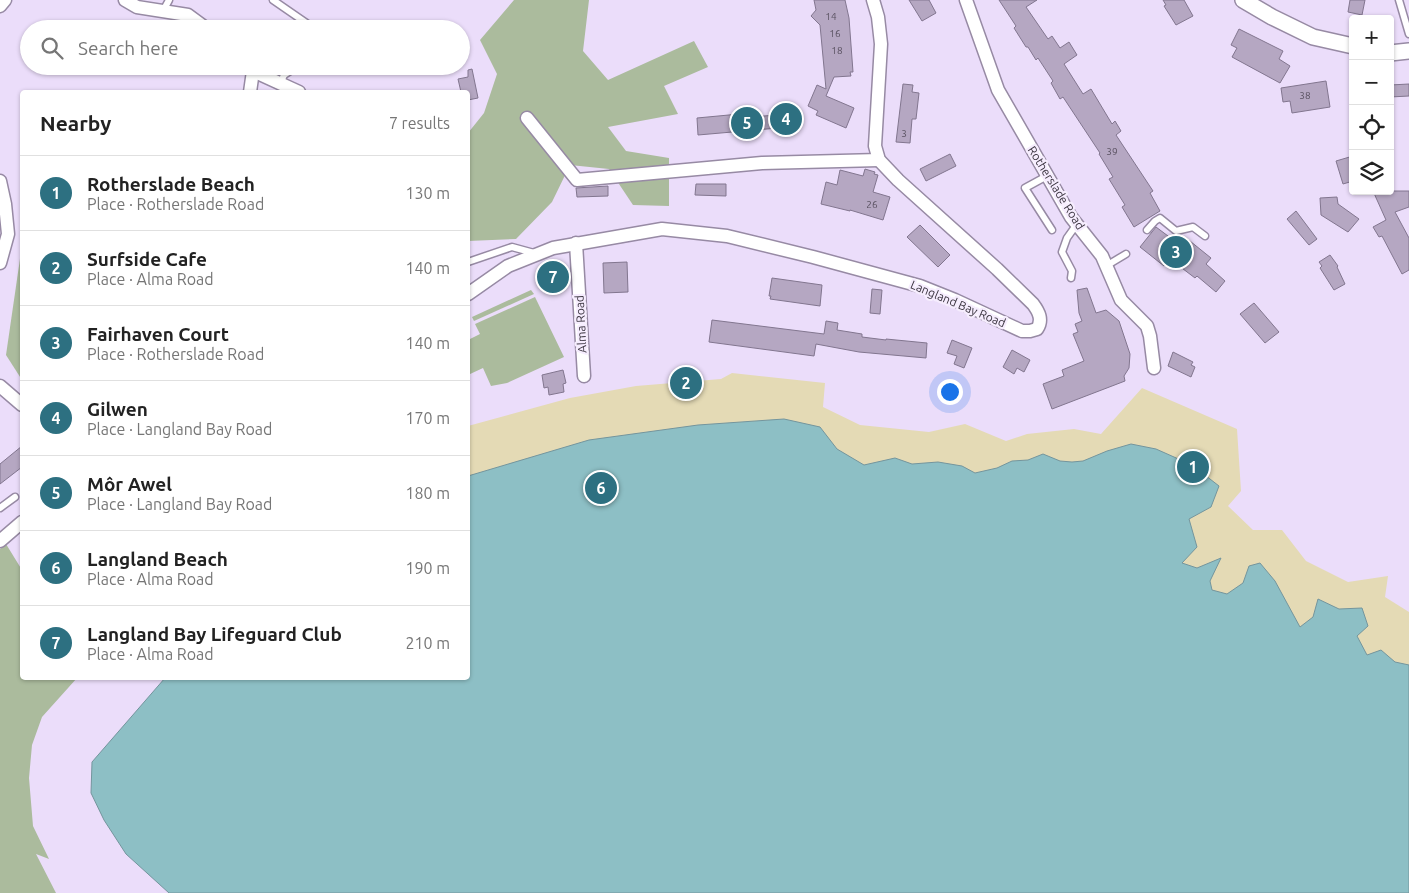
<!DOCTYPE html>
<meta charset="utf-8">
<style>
body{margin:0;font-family:Ubuntu,sans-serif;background:#f2f2f2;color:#222}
.controls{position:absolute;right:15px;top:15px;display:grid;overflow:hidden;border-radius:5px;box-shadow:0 1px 4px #0004}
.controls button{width:45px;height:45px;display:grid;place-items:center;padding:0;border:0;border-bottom:1px solid #e0e0e0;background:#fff;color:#222;font:25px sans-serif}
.you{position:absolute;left:949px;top:391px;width:18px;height:18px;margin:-12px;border:4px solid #fff;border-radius:50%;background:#1a73e8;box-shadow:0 0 0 8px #1a73e833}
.badge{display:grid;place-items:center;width:32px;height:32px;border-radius:50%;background:#2d7081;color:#fff;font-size:16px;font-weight:700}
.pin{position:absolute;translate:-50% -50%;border:2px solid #fff;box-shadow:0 1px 5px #0006}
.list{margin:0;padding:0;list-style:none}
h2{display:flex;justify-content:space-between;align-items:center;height:65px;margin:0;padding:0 20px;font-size:21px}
h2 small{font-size:16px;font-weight:400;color:#767676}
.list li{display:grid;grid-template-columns:32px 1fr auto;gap:15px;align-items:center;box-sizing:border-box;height:75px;padding:0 20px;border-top:1px solid #e0e0e0}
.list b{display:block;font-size:19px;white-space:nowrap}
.list p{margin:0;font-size:16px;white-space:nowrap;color:#767676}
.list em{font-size:16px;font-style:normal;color:#767676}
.icon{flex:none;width:28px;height:28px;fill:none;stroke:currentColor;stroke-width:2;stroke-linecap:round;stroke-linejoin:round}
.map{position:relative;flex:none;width:1409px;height:893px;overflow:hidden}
.search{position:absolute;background:#fff;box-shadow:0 1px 4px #0004;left:20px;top:20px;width:450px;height:55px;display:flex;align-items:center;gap:12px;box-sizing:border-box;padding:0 18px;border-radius:28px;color:#767676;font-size:19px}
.panel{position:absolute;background:#fff;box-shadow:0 1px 4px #0004;left:20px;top:90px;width:450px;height:590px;border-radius:5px}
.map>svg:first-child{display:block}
.green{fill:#abbb9d}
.sand{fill:#e4dab5}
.water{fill:#8dbfc5;stroke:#74959d}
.building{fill:#b5a7c2;stroke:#82768f}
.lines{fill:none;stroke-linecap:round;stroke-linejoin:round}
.service-casing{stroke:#978aa4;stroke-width:9}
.minor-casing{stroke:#978aa4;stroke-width:15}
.tertiary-casing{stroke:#978aa4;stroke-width:18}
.service{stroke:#fff;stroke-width:6}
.minor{stroke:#fff;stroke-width:12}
.tertiary{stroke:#fff;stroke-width:15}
.labels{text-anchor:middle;stroke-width:4.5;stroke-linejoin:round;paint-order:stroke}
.number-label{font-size:10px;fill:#595160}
.street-label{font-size:12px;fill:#3a343f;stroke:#f6edfe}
</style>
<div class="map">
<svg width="1409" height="893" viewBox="0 0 1409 893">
<rect width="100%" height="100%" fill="#ebddfa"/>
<!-- green -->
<g class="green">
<polygon points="514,0 589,0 583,51 608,80 694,41 708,67 664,86 678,114 608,127 626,151 669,158 669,206 633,205 609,169 570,165 552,202 516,239 468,241 468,133 484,113 497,74 480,40"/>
<polygon points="22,245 22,380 6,355"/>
<polygon points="531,290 534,294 474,321 472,317"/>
<polygon points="535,297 564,357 507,383 491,386 483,368 468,375 468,340 480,334 475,324"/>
<polygon points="6,544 22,570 22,678 77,678 42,717 32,745 29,778 33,826 49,859 36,854 56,893 0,893 0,549"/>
</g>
<!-- sand -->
<polygon class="sand" points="732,373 825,383 823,407 860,425 929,432 965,424 1006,441 1027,434 1074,429 1101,434 1142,388 1237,429 1241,491 1228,506 1253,530 1282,530 1306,561 1348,582 1388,576 1385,597 1409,612 1409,870 468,631 468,426 570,398 636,386 721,379"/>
<!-- water -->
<polygon class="water" points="784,419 820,427 837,449 864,465 895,458 912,464 938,462 962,466 975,473 997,468 1012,461 1028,460 1043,454 1060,461 1072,462 1083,461 1107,451 1131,444 1156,449 1192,465 1219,486 1211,507 1189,519 1197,547 1182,563 1197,568 1221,558 1210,581 1212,590 1227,594 1243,583 1249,566 1260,563 1275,581 1300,627 1313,617 1318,599 1339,609 1362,608 1368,626 1357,636 1367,655 1381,650 1395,662 1409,665 1409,893 169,893 126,854 104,820 91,793 92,762 165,678 468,678 468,476 589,440 698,425"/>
<!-- building -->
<g class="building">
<polygon points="814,0 845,0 849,18 853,72 850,72 851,76 834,77 826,96 854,108 846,128 816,115 818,111 808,106 817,85 826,89 820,25 811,16 816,10"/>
<polygon points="909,0 929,0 936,13 922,21"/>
<polygon points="999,0 1037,0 1026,7 1048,39 1052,36 1060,48 1069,42 1077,55 1064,64 1083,94 1091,89 1112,124 1115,121 1121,131 1116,135 1153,191 1150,193 1160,211 1134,227 1122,207 1125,205 1109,179 1113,177 1099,154 1100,153 1063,97 1060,99 1051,83 1053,81 1038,58 1036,60 1028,47 1026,47 1014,28 1016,26"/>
<polygon points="1163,0 1184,0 1193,16 1176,25 1164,6 1166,5"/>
<polygon points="1350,0 1365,0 1362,15 1348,12"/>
<polygon points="1239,29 1283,51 1279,59 1290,66 1280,83 1232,57 1237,48 1231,45"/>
<polygon points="472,69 478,98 468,100 468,92 461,92 458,79 468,77 468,70"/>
<polygon points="1326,81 1330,107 1292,113 1290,101 1283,102 1281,88"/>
<polygon points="903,84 913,85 912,92 919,93 916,119 912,119 910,143 896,142"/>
<polygon points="1409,84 1409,96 1390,97 1390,85"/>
<polygon points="794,108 796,128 778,130 778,128 698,135 697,118 750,113 751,117 777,115 776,109"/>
<polygon points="950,154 956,166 926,181 920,169"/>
<polygon points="1353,156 1353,181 1343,184 1336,161"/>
<polygon points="865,169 875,172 874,174 878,175 873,192 890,197 883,220 850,210 850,211 821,204 826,182 837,185 840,170 863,176"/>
<polygon points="696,184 726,184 726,196 695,195"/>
<polygon points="608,186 608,196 577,197 576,188"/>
<polygon points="1373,191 1409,191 1409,207 1395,212 1409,238 1409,270 1402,274 1382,236 1379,237 1373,227 1386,220"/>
<polygon points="1337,197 1338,204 1359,219 1348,232 1321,215 1320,198"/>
<polygon points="1296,211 1317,239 1309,245 1287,219"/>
<polygon points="920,225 950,255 938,267 907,237"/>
<polygon points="1156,227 1180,245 1185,237 1211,258 1206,264 1225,281 1216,292 1197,276 1195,278 1170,259 1164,266 1140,247"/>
<polygon points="1330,255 1338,266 1337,267 1345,284 1334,290 1320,268 1322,266 1319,262"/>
<polygon points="561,262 562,291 544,292 543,263"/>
<polygon points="627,262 628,292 604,293 603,263"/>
<polygon points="772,278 822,285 820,306 770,299 771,296 769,296"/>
<polygon points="1087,288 1096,313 1106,310 1119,321 1130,354 1129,368 1124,376 1125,381 1052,409 1043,384 1064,376 1062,370 1084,361 1073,334 1078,332 1075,324 1082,321 1079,313 1077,290"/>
<polygon points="872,289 882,290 880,314 870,313"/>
<polygon points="1254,303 1279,332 1265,343 1240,314"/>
<polygon points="712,320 824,334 826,321 838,323 837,330 862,334 862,337 886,340 886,339 927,343 926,358 859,352 816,344 814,356 709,342"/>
<polygon points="952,340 972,348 964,368 954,364 957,356 947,353"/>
<polygon points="1012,350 1030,360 1024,372 1017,368 1014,374 1003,367"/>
<polygon points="1173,352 1193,362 1191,365 1195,367 1191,377 1168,366"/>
<polygon points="563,370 566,383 563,384 564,392 549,395 548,387 544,388 542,375"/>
<polygon points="22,446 22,467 0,484 0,464"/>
</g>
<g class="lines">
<!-- service casing -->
<g class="service-casing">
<g id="service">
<polyline points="273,0 315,29"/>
<polyline points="1399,0 1409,34"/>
<polyline points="163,11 169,0"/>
<polyline points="280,84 284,75 298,66"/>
<polyline points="1047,176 1025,188 1052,230"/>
<polyline points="1147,230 1155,221 1160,218 1176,231 1193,227 1205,236"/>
<polyline points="468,262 512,247 534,253"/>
<polyline points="1106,266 1126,254"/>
<polyline points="1071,278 1072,271 1062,252 1067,238 1077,224"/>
<polyline points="0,508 15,497"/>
</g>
</g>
<!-- minor casing -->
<g class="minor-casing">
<g id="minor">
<polyline points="125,0 137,7 188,15 207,29"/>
<polyline points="966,0 998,90 1071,217 1102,256 1121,300 1147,326 1150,336 1154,368"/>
<polyline points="0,6 5,0"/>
<polyline points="250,66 253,71 299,92"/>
<polyline points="250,92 253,71"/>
<polyline points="527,118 577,180 762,163 879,160"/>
<polyline points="0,181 5,204 8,234 0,263"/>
<polyline points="576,243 584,376"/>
<path d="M468,294L508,266L553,248L662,229L727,236L813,257L920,286L955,300L1022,331H1030L1037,329C1043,320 1039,312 1033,304L997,269L898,180L879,160L875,146L881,44L878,17L873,0"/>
<polyline points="0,386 22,405"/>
<polyline points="0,541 22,522"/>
</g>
</g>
<!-- tertiary casing -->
<g class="tertiary-casing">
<g id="tertiary">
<polyline points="1243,0 1272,17 1313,37 1353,46"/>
<polyline points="1390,53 1409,51"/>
</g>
</g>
<!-- service -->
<use href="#service" class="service"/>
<!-- minor -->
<use href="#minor" class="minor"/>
<!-- tertiary -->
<use href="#tertiary" class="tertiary"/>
</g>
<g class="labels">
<!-- number labels -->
<g class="number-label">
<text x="831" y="20">14</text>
<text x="835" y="37">16</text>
<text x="837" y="54">18</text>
<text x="1305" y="99">38</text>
<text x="904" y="137">3</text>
<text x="1112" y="155">39</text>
<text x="872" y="208">26</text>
</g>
<!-- street labels -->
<g class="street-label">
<text transform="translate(1056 188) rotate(58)" y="4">Rotherslade Road</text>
<text transform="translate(958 304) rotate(23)" y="4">Langland Bay Road</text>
<text transform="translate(581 324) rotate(-93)" y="4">Alma Road</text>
</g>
</g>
</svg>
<div class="controls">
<button>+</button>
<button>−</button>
<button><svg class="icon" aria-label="locate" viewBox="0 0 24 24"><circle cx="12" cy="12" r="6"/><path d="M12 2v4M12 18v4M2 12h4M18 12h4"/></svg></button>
<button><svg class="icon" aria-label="layers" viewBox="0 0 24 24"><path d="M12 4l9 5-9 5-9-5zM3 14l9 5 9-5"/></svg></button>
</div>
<div class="you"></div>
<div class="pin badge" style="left:1193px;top:467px">1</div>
<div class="pin badge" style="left:686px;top:383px">2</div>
<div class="pin badge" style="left:1176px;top:252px">3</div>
<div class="pin badge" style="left:786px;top:119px">4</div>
<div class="pin badge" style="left:747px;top:123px">5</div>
<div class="pin badge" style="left:601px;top:488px">6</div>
<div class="pin badge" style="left:553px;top:277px">7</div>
<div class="search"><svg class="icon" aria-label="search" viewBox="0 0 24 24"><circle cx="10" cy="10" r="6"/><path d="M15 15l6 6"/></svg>Search here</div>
<section class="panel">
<h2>Nearby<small>7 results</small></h2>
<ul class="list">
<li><span class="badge">1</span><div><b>Rotherslade Beach</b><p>Place · Rotherslade Road</p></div><em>130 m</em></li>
<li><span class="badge">2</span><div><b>Surfside Cafe</b><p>Place · Alma Road</p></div><em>140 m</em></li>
<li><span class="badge">3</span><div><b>Fairhaven Court</b><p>Place · Rotherslade Road</p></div><em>140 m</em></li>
<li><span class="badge">4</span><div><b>Gilwen</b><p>Place · Langland Bay Road</p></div><em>170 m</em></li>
<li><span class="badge">5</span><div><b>Môr Awel</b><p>Place · Langland Bay Road</p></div><em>180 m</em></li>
<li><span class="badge">6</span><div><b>Langland Beach</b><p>Place · Alma Road</p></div><em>190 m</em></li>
<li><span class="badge">7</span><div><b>Langland Bay Lifeguard Club</b><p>Place · Alma Road</p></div><em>210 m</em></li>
</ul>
</section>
</div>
